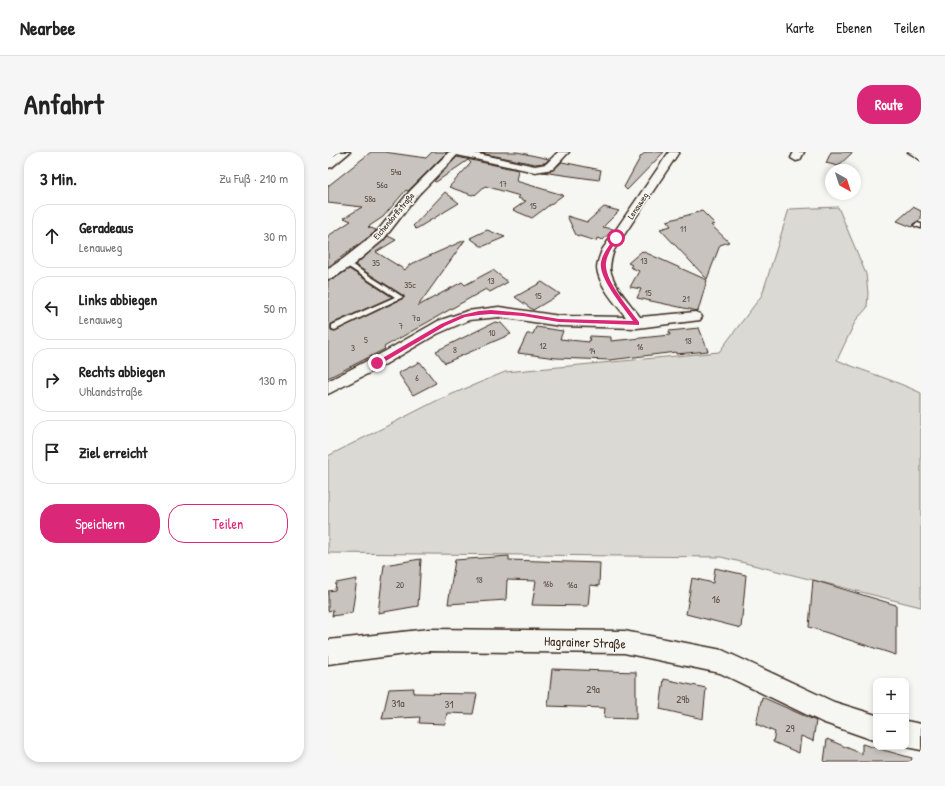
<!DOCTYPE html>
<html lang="de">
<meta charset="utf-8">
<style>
body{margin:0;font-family:"Patrick Hand",sans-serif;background:#f6f6f6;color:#222}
.controls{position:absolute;right:12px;bottom:12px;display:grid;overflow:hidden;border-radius:8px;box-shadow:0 2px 6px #0003}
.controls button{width:36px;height:36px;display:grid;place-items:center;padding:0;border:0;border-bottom:1px solid #e0e0e0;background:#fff;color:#222;font:20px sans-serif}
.compass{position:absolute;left:497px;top:12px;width:36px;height:36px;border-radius:50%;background:#fff;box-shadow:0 2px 6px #0003;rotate:141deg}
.stop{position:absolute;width:12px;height:12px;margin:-9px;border:3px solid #db2777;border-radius:50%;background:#fff}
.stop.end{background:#db2777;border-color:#fff;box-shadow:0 1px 4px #0008}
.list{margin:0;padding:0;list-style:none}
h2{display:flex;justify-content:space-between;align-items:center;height:52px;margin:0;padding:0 16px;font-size:17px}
h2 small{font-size:13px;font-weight:400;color:#767676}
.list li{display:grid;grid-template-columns:26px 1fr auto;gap:12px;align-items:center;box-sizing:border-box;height:64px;margin:0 8px 8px;padding:0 8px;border:1px solid #e0e0e0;border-radius:16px}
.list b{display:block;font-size:15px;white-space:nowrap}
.list p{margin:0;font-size:13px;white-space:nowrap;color:#767676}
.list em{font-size:13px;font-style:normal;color:#767676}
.actions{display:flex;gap:8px;padding:12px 16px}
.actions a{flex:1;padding:9px 0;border:1px solid #db2777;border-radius:16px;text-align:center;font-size:14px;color:#db2777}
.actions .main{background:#db2777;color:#fff}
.icon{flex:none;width:22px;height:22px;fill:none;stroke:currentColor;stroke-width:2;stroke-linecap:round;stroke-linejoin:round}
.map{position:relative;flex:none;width:593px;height:610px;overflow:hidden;border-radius:16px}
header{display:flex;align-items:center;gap:24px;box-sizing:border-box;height:56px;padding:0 20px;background:#fff;border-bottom:1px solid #e0e0e0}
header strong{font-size:19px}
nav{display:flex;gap:22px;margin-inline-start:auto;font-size:14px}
.intro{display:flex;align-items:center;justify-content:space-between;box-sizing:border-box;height:96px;padding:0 24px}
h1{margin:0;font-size:28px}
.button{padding:10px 18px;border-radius:16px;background:#db2777;color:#fff;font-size:14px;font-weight:700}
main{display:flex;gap:24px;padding:0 24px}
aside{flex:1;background:#fff;border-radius:16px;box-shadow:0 2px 6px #0003}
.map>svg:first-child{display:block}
.green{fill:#dad9d3;stroke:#8a8278}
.building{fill:#c8c3be;stroke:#3b2a1e}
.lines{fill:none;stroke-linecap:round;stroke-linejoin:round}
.lane-casing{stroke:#3b2a1e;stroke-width:3}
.street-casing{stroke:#3b2a1e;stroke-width:3}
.lane{fill:#f6f6f2;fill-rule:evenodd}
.street{fill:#f6f6f2;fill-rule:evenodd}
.route{fill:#db2777}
.labels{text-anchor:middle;stroke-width:3;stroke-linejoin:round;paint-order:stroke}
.number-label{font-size:9px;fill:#5e5046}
.far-street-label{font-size:9px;fill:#3b2a1e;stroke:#f6f6f2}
.near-number-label{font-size:11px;fill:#5e5046}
.near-street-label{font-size:13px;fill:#3b2a1e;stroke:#f6f6f2}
</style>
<header>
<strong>Nearbee</strong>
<nav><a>Karte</a><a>Ebenen</a><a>Teilen</a></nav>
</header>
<div class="intro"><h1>Anfahrt</h1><a class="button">Route</a></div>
<main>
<aside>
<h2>3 Min.<small>Zu Fuß · 210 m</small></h2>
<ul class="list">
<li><svg class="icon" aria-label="ahead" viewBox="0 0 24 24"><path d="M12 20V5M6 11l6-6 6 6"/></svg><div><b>Geradeaus</b><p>Lenauweg</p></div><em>30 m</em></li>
<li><svg class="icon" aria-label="left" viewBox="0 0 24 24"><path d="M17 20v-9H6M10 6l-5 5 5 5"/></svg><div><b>Links abbiegen</b><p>Lenauweg</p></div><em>50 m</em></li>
<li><svg class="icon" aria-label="right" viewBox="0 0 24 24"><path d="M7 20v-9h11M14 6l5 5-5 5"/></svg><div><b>Rechts abbiegen</b><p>Uhlandstraße</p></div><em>130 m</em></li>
<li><svg class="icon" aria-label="arrive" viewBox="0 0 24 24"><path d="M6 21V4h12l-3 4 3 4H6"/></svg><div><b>Ziel erreicht</b></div></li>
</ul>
<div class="actions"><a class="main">Speichern</a><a>Teilen</a></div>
</aside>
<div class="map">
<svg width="593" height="610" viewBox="0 0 593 610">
<rect width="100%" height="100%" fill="#f6f6f2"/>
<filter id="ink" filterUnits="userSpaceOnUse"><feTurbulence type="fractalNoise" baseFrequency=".025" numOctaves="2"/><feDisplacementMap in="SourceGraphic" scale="8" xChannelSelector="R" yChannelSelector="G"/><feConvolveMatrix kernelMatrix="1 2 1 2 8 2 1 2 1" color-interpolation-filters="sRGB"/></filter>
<g filter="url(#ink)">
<!-- green -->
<path class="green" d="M510,55L538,122L540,141L539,156L528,168L509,208C537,220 566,228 593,241V455L393,405L0,401V304L110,248L177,220L391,200L434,143L461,57Z"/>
<!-- building -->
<g class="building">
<polygon points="43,0 56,0 98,6 104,0 119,0 80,39 78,38 55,65 40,75 48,78 46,81 0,115 0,84 23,69 16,66 34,55 0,51 0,34"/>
<polygon points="148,0 189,0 221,7 217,11 207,12"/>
<polygon points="318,0 336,0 299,38 296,35 313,4"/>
<polygon points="503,0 525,0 510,14 498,11"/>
<polygon points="129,5 190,18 188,29 235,43 204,66 185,58 198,49 190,46 192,44 157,34 147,43 146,42 144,43 121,35 143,11 140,8 108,30 106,29"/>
<polygon points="234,10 273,18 271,28 214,20 225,18"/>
<polygon points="117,40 131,51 88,77 85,74"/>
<polygon points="276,55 291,59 275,75 285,77 275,88 269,86 268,89 248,83 239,64 259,70"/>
<polygon points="585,55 593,59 593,67 585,72 584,75 569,69"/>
<polygon points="374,59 387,72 383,73 401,90 392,93 379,127 332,77 343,74 339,69"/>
<polygon points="159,78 177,85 156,94 153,94 142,86"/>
<polygon points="60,84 68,88 48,100 77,118 81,113 137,88 90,154 134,130 137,133 165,118 180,130 162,140 158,137 56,195 57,197 0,226 0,128 6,127 21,117 64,145 3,172 3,178 7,179 76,146 76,144 27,113"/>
<polygon points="314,99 379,128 370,159 309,146 313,137 302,135 311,119 302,115 304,113 300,111"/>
<polygon points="214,130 232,142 205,158 187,145"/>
<polygon points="167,170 173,171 183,182 117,211 108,199"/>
<polygon points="208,175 235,179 232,187 261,190 262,184 283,185 283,189 342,183 341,179 371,176 380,199 348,202 348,200 282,208 228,206 190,201 199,182 205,182"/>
<polygon points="92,210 108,231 85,243 70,221"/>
<polygon points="181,404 181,408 272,411 271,434 262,433 260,454 204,453 208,429 179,428 178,448 120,452 127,408"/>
<polygon points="93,407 90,454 50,461 56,413"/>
<polygon points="387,416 418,423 413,476 358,462 364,426 385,431"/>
<polygon points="29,427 24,461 4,464 5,458 0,459 0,439 7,438 8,431"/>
<polygon points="485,428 568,453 568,503 481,475"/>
<polygon points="224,517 308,520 308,567 276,566 277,556 220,554"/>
<polygon points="336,527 378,536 375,567 332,557"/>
<polygon points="86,536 85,541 149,542 145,562 119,561 117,572 91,571 92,565 54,567 61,537"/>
<polygon points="434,545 488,569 485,589 473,584 471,601 445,590 447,580 428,572"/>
<polygon points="499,587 534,602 534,592 584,606 583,610 496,610"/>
</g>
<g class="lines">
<!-- lane casing -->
<g class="lane-casing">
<g id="lane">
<polygon points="589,71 593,72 593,76 587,74 586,73"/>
<polygon points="18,109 75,145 7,178 4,177 4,173 67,145 16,112 15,111"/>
</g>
</g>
<!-- street casing -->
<g class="street-casing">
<g id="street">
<polygon points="11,0 22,0 4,15 0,16 0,8"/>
<polygon points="121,0 141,0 207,14 218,12 230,0 241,0 225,17 207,20 129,3 90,43 55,88 25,113 5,126 0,127 0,117 15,107 47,82 82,39"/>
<path d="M341,0H351L286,98C284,104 282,110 282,117C285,134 302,151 312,165L367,160L372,162L374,165L372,168L309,176L232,174L171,165L141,168L109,182L51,216L0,242V229L56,200L110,169L139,159L171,155L232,164L298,165C288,152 271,134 269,116C269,110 272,104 274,98Z"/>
<polygon points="466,0 476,0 472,8 468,9 463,6"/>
<polygon points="580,0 593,1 593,8"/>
<polygon points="101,477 296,479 394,498 506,550 548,563 548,589 494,570 392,521 296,501 101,499 0,512 0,488"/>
<polygon points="578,569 593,572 593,598 578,595"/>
</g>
</g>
<!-- lane -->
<use href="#lane" class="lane"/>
<!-- street -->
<use href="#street" class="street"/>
</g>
</g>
<!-- route -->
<path class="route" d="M287,85L291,86C285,94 279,102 278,111C276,128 301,156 311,170V173L231,170L195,164L163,162L151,163L137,165L117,174L51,213L46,211L113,172L134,163L151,159L163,158L195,161L231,167L305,169C296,156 270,126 273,110C275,100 282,93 287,85Z"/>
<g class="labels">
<!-- number labels -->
<g class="number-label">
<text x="68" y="23">54a</text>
<text x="175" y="35">17</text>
<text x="54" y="36">56a</text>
<text x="42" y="50">58a</text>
<text x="205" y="57">15</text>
<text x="355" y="80">11</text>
<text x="316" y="112">13</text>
<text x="48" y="114">35</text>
<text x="163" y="132">13</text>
<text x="82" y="136">35c</text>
<text x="320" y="144">15</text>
<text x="210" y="147">15</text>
<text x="358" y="150">21</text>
<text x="88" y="169">7a</text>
<text x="73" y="177">7</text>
<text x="164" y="184">10</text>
<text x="38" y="191">5</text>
<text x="360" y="192">18</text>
<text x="215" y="197">12</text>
<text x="312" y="198">16</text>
<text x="25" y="199">3</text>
<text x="127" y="201">8</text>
<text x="264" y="202">14</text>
<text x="89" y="229">6</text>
<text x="151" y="431">18</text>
<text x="220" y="435">16b</text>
<text x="72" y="436">20</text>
<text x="244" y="436">16a</text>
</g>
<!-- far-street labels -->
<g class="far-street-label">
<text transform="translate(310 54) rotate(-56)" y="3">Lenauweg</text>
<text transform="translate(66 64) rotate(-50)" y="3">Eichendorffstraße</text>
</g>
<!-- near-number labels -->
<g class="near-number-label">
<text x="388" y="451">16</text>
<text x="265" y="541">29a</text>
<text x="355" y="551">29b</text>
<text x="70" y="555">31a</text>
<text x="121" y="556">31</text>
<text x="462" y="580">29</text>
</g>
<!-- near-street labels -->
<g class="near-street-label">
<text transform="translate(257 490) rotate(2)" y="5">Hagrainer Straße</text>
</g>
</g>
</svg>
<div class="controls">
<button>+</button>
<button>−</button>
</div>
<svg class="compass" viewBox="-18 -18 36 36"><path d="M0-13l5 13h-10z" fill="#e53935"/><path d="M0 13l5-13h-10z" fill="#767676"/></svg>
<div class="stop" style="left:288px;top:86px"></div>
<div class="stop end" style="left:49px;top:211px"></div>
</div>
</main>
